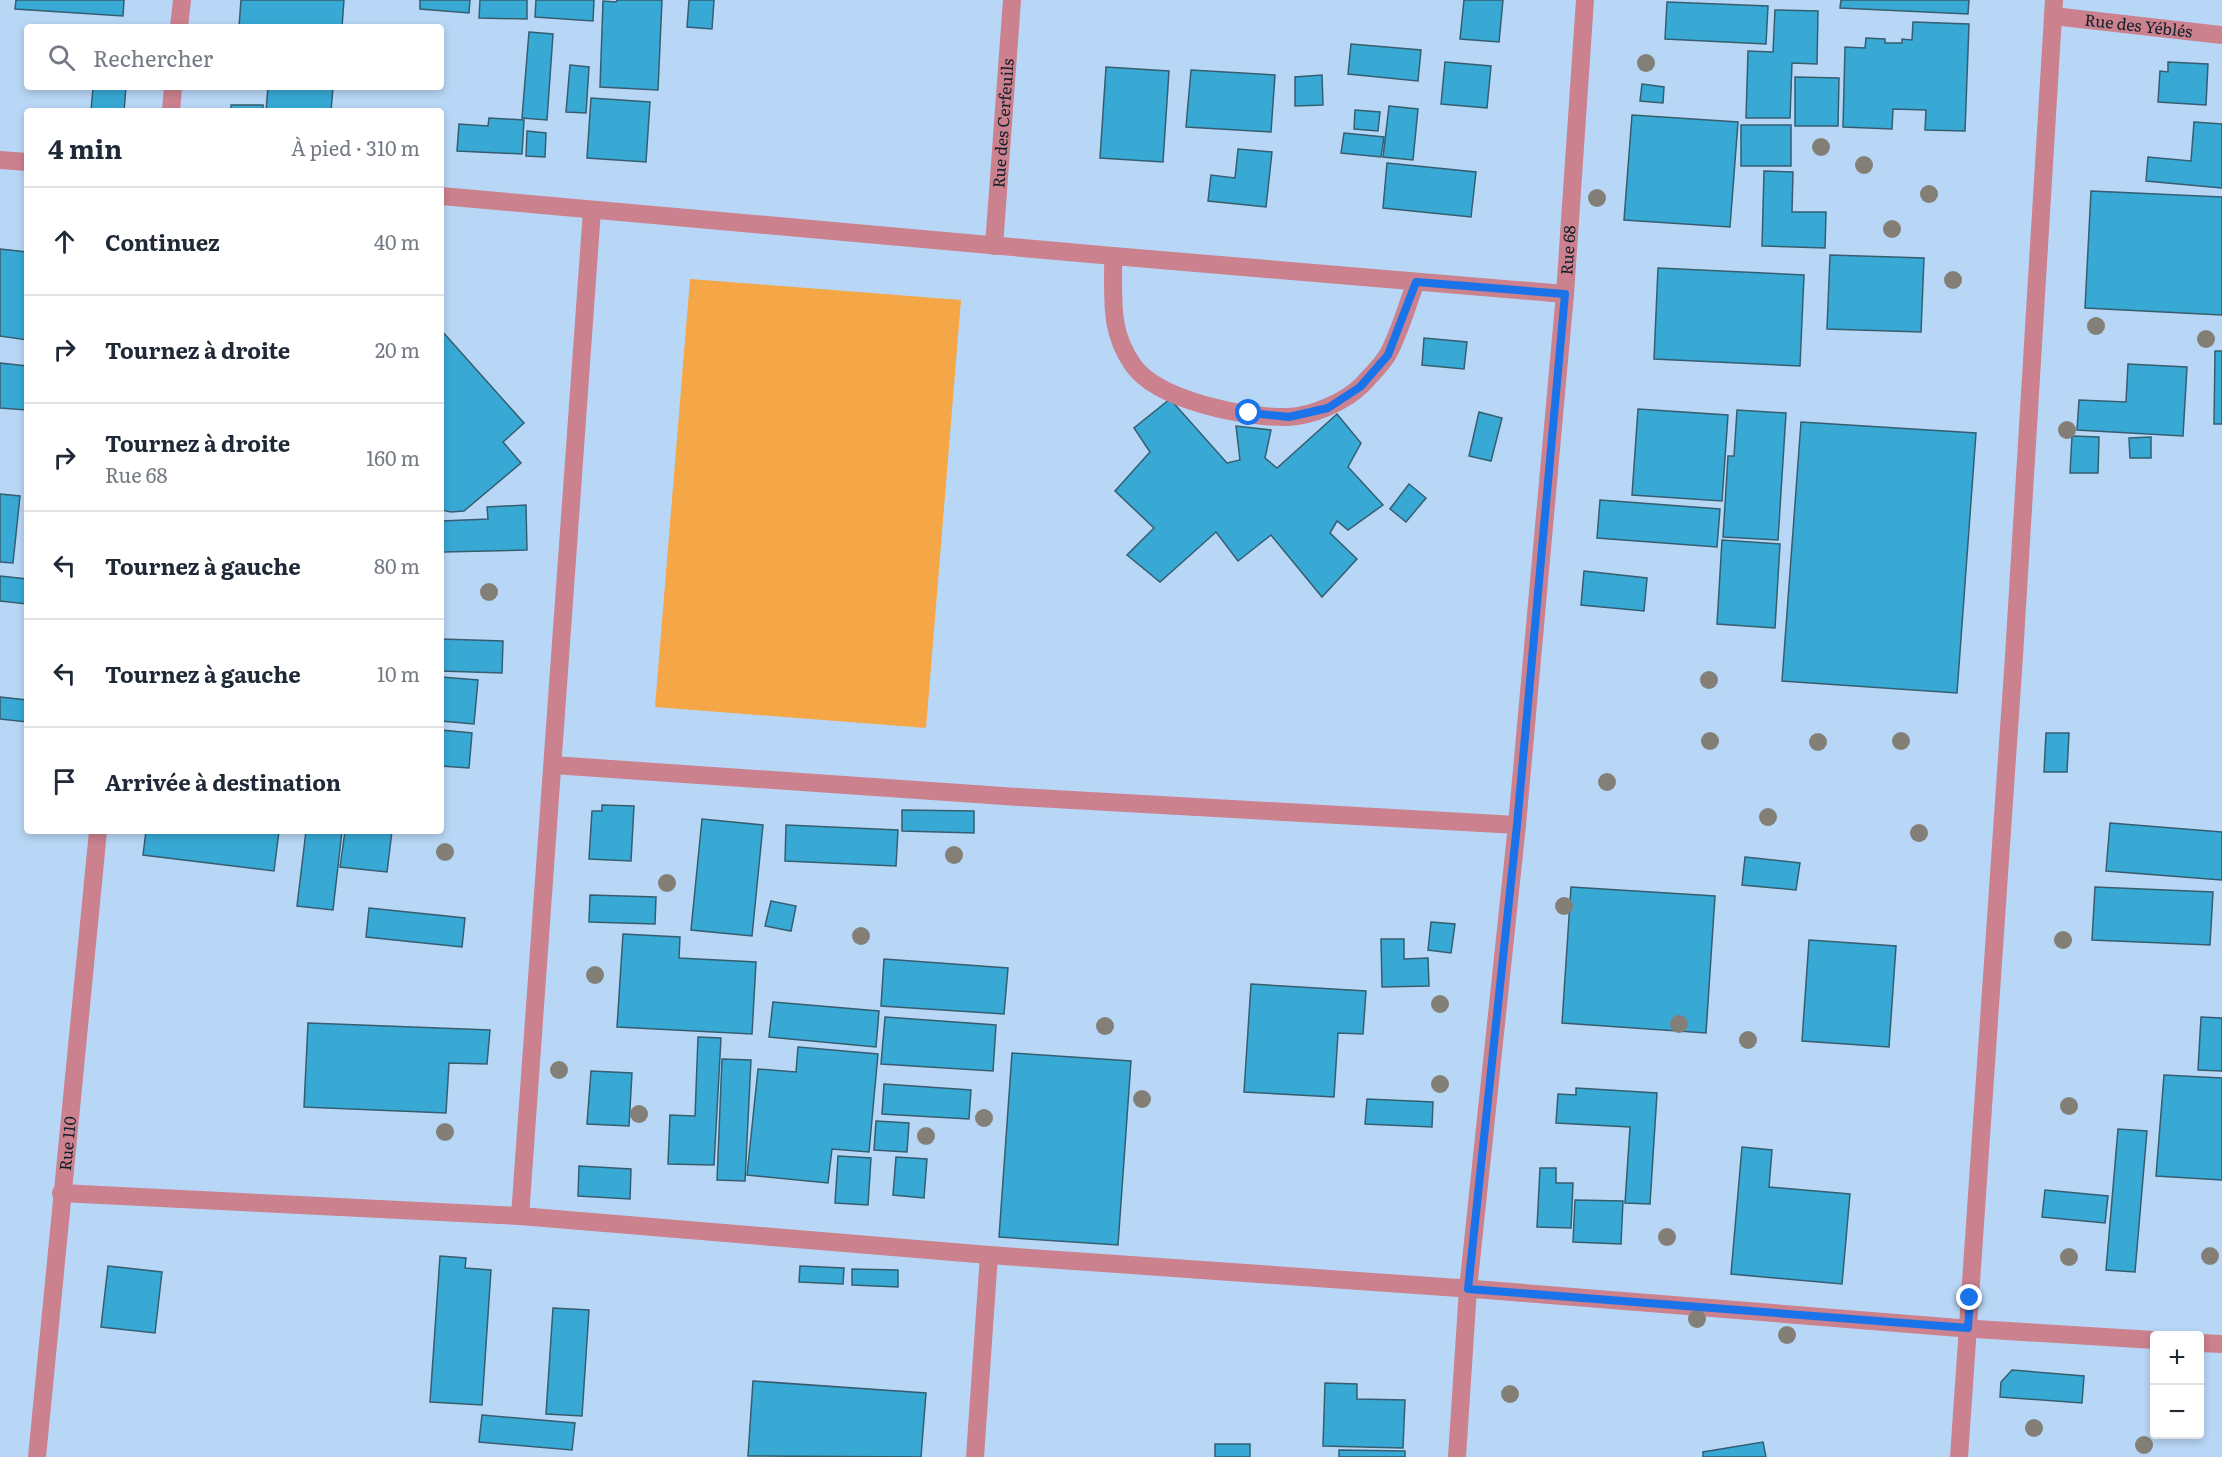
<!DOCTYPE html>
<html lang="fr">
<meta charset="utf-8">
<style>
body{margin:0;font-family:Literata,serif;background:#f6f6f7;color:#1f2937}
.controls{position:absolute;right:18px;bottom:18px;display:grid;overflow:hidden;border-radius:6px;box-shadow:0 3px 9px #0003}
.controls button{width:54px;height:54px;display:grid;place-items:center;padding:0;border:0;border-bottom:2px solid #e0e1e3;background:#fff;color:#1f2937;font:30px sans-serif}
.stop{position:absolute;width:18px;height:18px;margin:-14px;border:4px solid #1a73e8;border-radius:50%;background:#fff}
.stop.end{background:#1a73e8;border-color:#fff;box-shadow:0 2px 6px #0008}
.list{margin:0;padding:0;list-style:none}
h2{display:flex;justify-content:space-between;align-items:center;height:78px;margin:0;padding:0 24px;font-size:26px}
h2 small{font-size:20px;font-weight:400;color:#747a83}
.list li{display:grid;grid-template-columns:39px 1fr auto;gap:18px;align-items:center;box-sizing:border-box;height:108px;padding:0 24px;border-top:2px solid #e0e1e3}
.list b{display:block;font-size:22px;white-space:nowrap}
.list p{margin:0;font-size:20px;white-space:nowrap;color:#747a83}
.list em{font-size:20px;font-style:normal;color:#747a83}
.icon{flex:none;width:33px;height:33px;fill:none;stroke:currentColor;stroke-width:2;stroke-linecap:round;stroke-linejoin:round}
.map{position:relative;flex:none;width:2222px;height:1457px;overflow:hidden}
.search{position:absolute;background:#fff;box-shadow:0 3px 9px #0003;left:24px;top:24px;width:420px;height:66px;display:flex;align-items:center;gap:15px;box-sizing:border-box;padding:0 21px;border-radius:6px;color:#747a83;font-size:22px}
.panel{position:absolute;background:#fff;box-shadow:0 3px 9px #0003;left:24px;top:108px;width:420px;height:726px;border-radius:6px}
.map>svg:first-child{display:block}
.green{fill:#f5a646}
.building{fill:#38a9d5;stroke:#355e70;stroke-width:1.5}
.lines{fill:none;stroke-linecap:round;stroke-linejoin:round}
.lane{stroke:#cb818e;stroke-width:18}
.street{stroke:#cb818e;stroke-width:18}
.tree{fill:#837f76}
.route{stroke:#1a73e8;stroke-width:8}
.labels{text-anchor:middle;stroke-width:4.5;stroke-linejoin:round;paint-order:stroke}
.street-label{font-size:16px;fill:#131f2a;stroke:#b8d7f6}
</style>
<div class="map">
<svg width="2222" height="1457" viewBox="0 0 2222 1457">
<rect width="100%" height="100%" fill="#b8d7f6"/>
<!-- green -->
<polygon class="green" points="690,279 961,300 926,728 655,707"/>
<!-- building -->
<g class="building">
<polygon points="16,0 124,0 123,16 15,9"/>
<polygon points="241,0 344,0 342,27 239,27"/>
<polygon points="420,0 470,0 469,13 420,9"/>
<polygon points="480,0 527,0 527,19 479,18"/>
<polygon points="536,0 594,0 593,21 535,17"/>
<polygon points="617,0 662,0 658,90 600,87 603,1 616,2"/>
<polygon points="689,0 714,0 712,29 687,27"/>
<polygon points="1464,0 1503,0 1499,42 1460,39"/>
<polygon points="1841,0 1969,0 1968,14 1840,8"/>
<polygon points="1667,2 1768,6 1766,44 1665,39"/>
<polygon points="1775,10 1818,11 1817,64 1792,63 1790,118 1746,118 1748,51 1773,52"/>
<polygon points="1913,22 1969,24 1965,131 1925,130 1926,110 1893,109 1892,129 1843,127 1845,47 1865,48 1866,38 1885,39 1885,43 1902,43 1902,39 1912,40"/>
<polygon points="529,32 553,34 547,120 522,118"/>
<polygon points="1351,44 1421,50 1418,81 1348,74"/>
<polygon points="1445,62 1491,66 1487,108 1441,104"/>
<polygon points="2168,62 2208,64 2206,105 2158,102 2160,71 2168,72"/>
<polygon points="570,65 589,67 586,113 566,112"/>
<polygon points="1106,67 1169,71 1163,162 1100,158"/>
<polygon points="1191,70 1275,75 1271,132 1186,127"/>
<polygon points="1322,75 1323,105 1295,106 1295,77"/>
<polygon points="1795,77 1839,78 1838,126 1795,126"/>
<polygon points="1642,84 1664,87 1663,103 1640,101"/>
<polygon points="93,87 126,87 124,111 91,111"/>
<polygon points="268,87 333,87 331,111 266,111"/>
<polygon points="591,98 650,102 646,162 587,158"/>
<rect x="231" y="105" width="32" height="6"/>
<polygon points="1389,106 1418,109 1413,160 1383,157"/>
<polygon points="1355,110 1380,112 1378,131 1354,129"/>
<polygon points="1632,115 1738,122 1730,227 1624,220"/>
<polygon points="489,118 524,120 522,154 457,151 459,124 488,126"/>
<polygon points="2194,122 2222,124 2222,188 2146,181 2148,157 2191,161"/>
<rect x="1741" y="125" width="50" height="41"/>
<polygon points="527,131 546,133 545,157 526,156"/>
<polygon points="1344,133 1384,137 1381,157 1341,153"/>
<polygon points="1238,149 1272,152 1266,207 1208,201 1211,175 1235,178"/>
<polygon points="1387,163 1476,172 1471,217 1383,208"/>
<polygon points="1764,171 1793,172 1792,212 1826,212 1825,248 1762,246"/>
<polygon points="2091,191 2222,197 2222,315 2085,308"/>
<polygon points="0,249 27,252 27,340 0,336"/>
<polygon points="1830,255 1924,258 1921,332 1827,329"/>
<polygon points="1658,268 1804,275 1800,366 1654,359"/>
<polygon points="441,330 524,423 503,442 521,463 464,511 451,512 441,510"/>
<polygon points="1424,338 1467,342 1464,369 1422,365"/>
<polygon points="2215,351 2222,351 2222,424 2214,424"/>
<polygon points="0,363 27,366 27,410 0,408"/>
<polygon points="2128,364 2187,367 2183,436 2077,430 2079,400 2126,402"/>
<polygon points="1170,399 1227,463 1240,460 1236,426 1271,430 1265,458 1277,468 1337,414 1361,443 1348,467 1383,505 1348,530 1337,521 1330,533 1357,559 1322,597 1271,535 1238,561 1216,532 1160,582 1127,555 1154,528 1115,491 1150,452 1134,428"/>
<polygon points="1638,409 1728,415 1722,501 1632,495"/>
<polygon points="1737,410 1786,413 1778,540 1723,537 1728,456 1734,456"/>
<polygon points="1479,412 1502,418 1491,461 1469,456"/>
<polygon points="1801,422 1976,433 1957,693 1782,681"/>
<polygon points="2072,436 2099,437 2098,473 2070,473"/>
<polygon points="2151,437 2151,458 2130,458 2129,438"/>
<polygon points="1409,484 1426,498 1406,522 1390,509"/>
<polygon points="0,494 20,496 13,563 0,562"/>
<polygon points="1600,500 1720,509 1717,547 1597,538"/>
<polygon points="526,505 527,550 443,552 442,521 488,519 487,507"/>
<polygon points="1722,540 1780,544 1775,628 1717,624"/>
<polygon points="1584,571 1647,578 1644,611 1581,605"/>
<polygon points="0,576 27,579 27,604 0,601"/>
<polygon points="441,639 503,641 502,673 441,671"/>
<polygon points="441,677 478,680 474,724 441,721"/>
<polygon points="0,697 27,700 27,722 0,719"/>
<polygon points="441,730 472,733 469,768 441,766"/>
<polygon points="2046,733 2069,733 2067,772 2044,772"/>
<polygon points="602,805 634,806 631,861 589,859 592,811 602,811"/>
<polygon points="902,810 974,811 974,833 902,831"/>
<polygon points="702,819 763,825 752,936 691,930"/>
<polygon points="2110,823 2222,832 2222,880 2106,871"/>
<polygon points="786,825 898,830 896,866 785,861"/>
<polygon points="146,831 279,831 274,871 143,855"/>
<polygon points="306,831 342,831 333,910 297,906"/>
<polygon points="345,831 392,831 387,872 340,867"/>
<polygon points="1745,857 1800,863 1796,890 1742,885"/>
<polygon points="1571,887 1715,896 1706,1033 1562,1023"/>
<polygon points="2095,887 2213,892 2210,945 2092,940"/>
<polygon points="590,895 656,897 655,924 589,922"/>
<polygon points="771,901 796,906 791,931 765,926"/>
<polygon points="369,908 465,918 462,947 366,937"/>
<polygon points="1431,922 1455,924 1451,953 1428,950"/>
<polygon points="623,934 680,937 679,958 756,962 752,1034 617,1027"/>
<polygon points="1381,939 1404,939 1404,959 1428,958 1429,986 1382,987"/>
<polygon points="1809,940 1896,946 1889,1047 1802,1041"/>
<polygon points="884,959 1008,968 1004,1014 881,1006"/>
<polygon points="1251,984 1366,991 1363,1034 1338,1033 1334,1097 1244,1092"/>
<polygon points="773,1002 879,1011 876,1047 769,1037"/>
<polygon points="885,1017 996,1025 993,1071 881,1064"/>
<polygon points="2201,1017 2222,1018 2222,1071 2198,1070"/>
<polygon points="308,1023 490,1030 487,1064 449,1063 446,1113 304,1107"/>
<polygon points="698,1037 721,1038 714,1165 668,1164 670,1115 695,1116"/>
<polygon points="798,1047 878,1054 869,1152 832,1149 828,1183 747,1175 758,1069 796,1072"/>
<polygon points="1012,1053 1131,1061 1118,1245 999,1237"/>
<polygon points="722,1059 751,1060 745,1181 717,1180"/>
<polygon points="591,1071 632,1073 629,1126 587,1124"/>
<polygon points="2164,1075 2222,1078 2222,1180 2156,1176"/>
<polygon points="884,1084 971,1090 969,1119 882,1114"/>
<polygon points="1576,1088 1657,1093 1650,1204 1625,1203 1630,1127 1556,1123 1558,1094 1576,1095"/>
<polygon points="1367,1099 1433,1102 1432,1127 1365,1124"/>
<polygon points="876,1121 909,1123 907,1152 874,1150"/>
<polygon points="2118,1129 2147,1131 2135,1272 2106,1270"/>
<polygon points="1742,1147 1772,1150 1769,1187 1850,1194 1842,1284 1731,1274"/>
<polygon points="838,1156 871,1158 868,1205 835,1203"/>
<polygon points="896,1157 927,1159 924,1198 893,1195"/>
<polygon points="579,1166 631,1169 630,1199 578,1196"/>
<polygon points="1540,1168 1556,1168 1556,1183 1573,1183 1571,1228 1537,1227"/>
<polygon points="2045,1190 2108,1196 2105,1223 2042,1217"/>
<polygon points="1575,1200 1623,1201 1621,1244 1573,1242"/>
<polygon points="440,1256 466,1258 465,1268 491,1270 482,1405 430,1402"/>
<polygon points="108,1266 162,1272 155,1333 101,1327"/>
<polygon points="800,1266 844,1268 843,1284 799,1282"/>
<polygon points="852,1269 898,1270 898,1287 852,1285"/>
<polygon points="553,1308 589,1310 582,1416 546,1414"/>
<polygon points="2012,1370 2084,1376 2082,1403 2000,1397 2001,1382"/>
<polygon points="753,1381 926,1393 921,1457 748,1456"/>
<polygon points="1325,1383 1357,1384 1357,1399 1405,1400 1403,1448 1323,1446"/>
<polygon points="482,1415 575,1423 572,1450 479,1442"/>
<polygon points="1763,1442 1766,1457 1703,1457 1703,1452"/>
<rect x="1215" y="1444" width="35" height="13"/>
<polygon points="1339,1450 1405,1451 1405,1457 1339,1457"/>
</g>
<g class="lines">
<!-- lane -->
<path class="lane" d="M1113,256C1114,297 1108,330 1133,365C1158,401 1246,418 1288,417C1312,416 1345,402 1362,385C1370,376 1382,365 1388,354C1400,332 1407,305 1416,282"/>
<!-- street -->
<g class="street">
<path id="s1" d="M2053,16L2222,35"/>
<polyline points="179,27 182,0"/>
<polyline points="171,111 173,87"/>
<polyline points="0,160 27,162"/>
<polyline points="441,196 1113,256 1565,294"/>
<path id="s2" d="M994,246L1012,0"/>
<polyline points="553,765 1019,797 1517,825"/>
<polyline points="61,1193 520,1216 989,1255 1487,1290 1959,1328 2154,1340"/>
<polyline points="520,1216 592,210"/>
<polyline points="2200,1343 2222,1344"/>
<path id="s3" d="M37,1457L98,831"/>
<polyline points="975,1457 989,1255"/>
<path id="s4" d="M1457,1457L1468,1289L1517,825L1565,294L1585,0"/>
<polyline points="1959,1457 2014,656 2054,0"/>
</g>
</g>
<!-- trees -->
<g class="tree">
<circle cx="1646" cy="63" r="9"/>
<circle cx="1821" cy="147" r="9"/>
<circle cx="1864" cy="165" r="9"/>
<circle cx="1929" cy="194" r="9"/>
<circle cx="1597" cy="198" r="9"/>
<circle cx="1892" cy="229" r="9"/>
<circle cx="1953" cy="280" r="9"/>
<circle cx="2096" cy="326" r="9"/>
<circle cx="2206" cy="339" r="9"/>
<circle cx="2067" cy="430" r="9"/>
<circle cx="489" cy="592" r="9"/>
<circle cx="1709" cy="680" r="9"/>
<circle cx="1710" cy="741" r="9"/>
<circle cx="1901" cy="741" r="9"/>
<circle cx="1818" cy="742" r="9"/>
<circle cx="1607" cy="782" r="9"/>
<circle cx="1768" cy="817" r="9"/>
<circle cx="1919" cy="833" r="9"/>
<circle cx="445" cy="852" r="9"/>
<circle cx="954" cy="855" r="9"/>
<circle cx="667" cy="883" r="9"/>
<circle cx="1564" cy="906" r="9"/>
<circle cx="861" cy="936" r="9"/>
<circle cx="2063" cy="940" r="9"/>
<circle cx="595" cy="975" r="9"/>
<circle cx="1440" cy="1004" r="9"/>
<circle cx="1679" cy="1024" r="9"/>
<circle cx="1105" cy="1026" r="9"/>
<circle cx="1748" cy="1040" r="9"/>
<circle cx="559" cy="1070" r="9"/>
<circle cx="1440" cy="1084" r="9"/>
<circle cx="1142" cy="1099" r="9"/>
<circle cx="2069" cy="1106" r="9"/>
<circle cx="639" cy="1114" r="9"/>
<circle cx="984" cy="1118" r="9"/>
<circle cx="445" cy="1132" r="9"/>
<circle cx="926" cy="1136" r="9"/>
<circle cx="1667" cy="1237" r="9"/>
<circle cx="2210" cy="1256" r="9"/>
<circle cx="2069" cy="1257" r="9"/>
<circle cx="1697" cy="1319" r="9"/>
<circle cx="1787" cy="1335" r="9"/>
<circle cx="1510" cy="1394" r="9"/>
<circle cx="2034" cy="1428" r="9"/>
<circle cx="2144" cy="1445" r="9"/>
</g>
<g class="lines">
<!-- route -->
<polyline class="route" points="1249,413 1289,417 1328,408 1360,387 1388,355 1416,282 1565,294 1517,825 1468,1289 1968,1328 1970,1298"/>
</g>
<g class="labels">
<!-- street labels -->
<g class="street-label">
<text dy="6" stroke="none"><textPath href="#s1" startOffset="86">Rue des Yéblés</textPath></text>
<text dy="6" stroke="none"><textPath href="#s2" startOffset="123">Rue des Cerfeuils</textPath></text>
<text dy="6" stroke="none"><textPath href="#s4" startOffset="1212">Rue 68</textPath></text>
<text dy="6" stroke="none"><textPath href="#s3" startOffset="315">Rue 110</textPath></text>
</g>
</g>
</svg>
<div class="controls">
<button>+</button>
<button>−</button>
</div>
<div class="stop" style="left:1249px;top:413px"></div>
<div class="stop end" style="left:1970px;top:1298px"></div>
<div class="search"><svg class="icon" aria-label="search" viewBox="0 0 24 24"><circle cx="10" cy="10" r="6"/><path d="M15 15l6 6"/></svg>Rechercher</div>
<section class="panel">
<h2>4 min<small>À pied · 310 m</small></h2>
<ul class="list">
<li><svg class="icon" aria-label="ahead" viewBox="0 0 24 24"><path d="M12 20V5M6 11l6-6 6 6"/></svg><div><b>Continuez</b></div><em>40 m</em></li>
<li><svg class="icon" aria-label="right" viewBox="0 0 24 24"><path d="M7 20v-9h11M14 6l5 5-5 5"/></svg><div><b>Tournez à droite</b></div><em>20 m</em></li>
<li><svg class="icon" aria-label="right" viewBox="0 0 24 24"><path d="M7 20v-9h11M14 6l5 5-5 5"/></svg><div><b>Tournez à droite</b><p>Rue 68</p></div><em>160 m</em></li>
<li><svg class="icon" aria-label="left" viewBox="0 0 24 24"><path d="M17 20v-9H6M10 6l-5 5 5 5"/></svg><div><b>Tournez à gauche</b></div><em>80 m</em></li>
<li><svg class="icon" aria-label="left" viewBox="0 0 24 24"><path d="M17 20v-9H6M10 6l-5 5 5 5"/></svg><div><b>Tournez à gauche</b></div><em>10 m</em></li>
<li><svg class="icon" aria-label="arrive" viewBox="0 0 24 24"><path d="M6 21V4h12l-3 4 3 4H6"/></svg><div><b>Arrivée à destination</b></div></li>
</ul>
</section>
</div>
